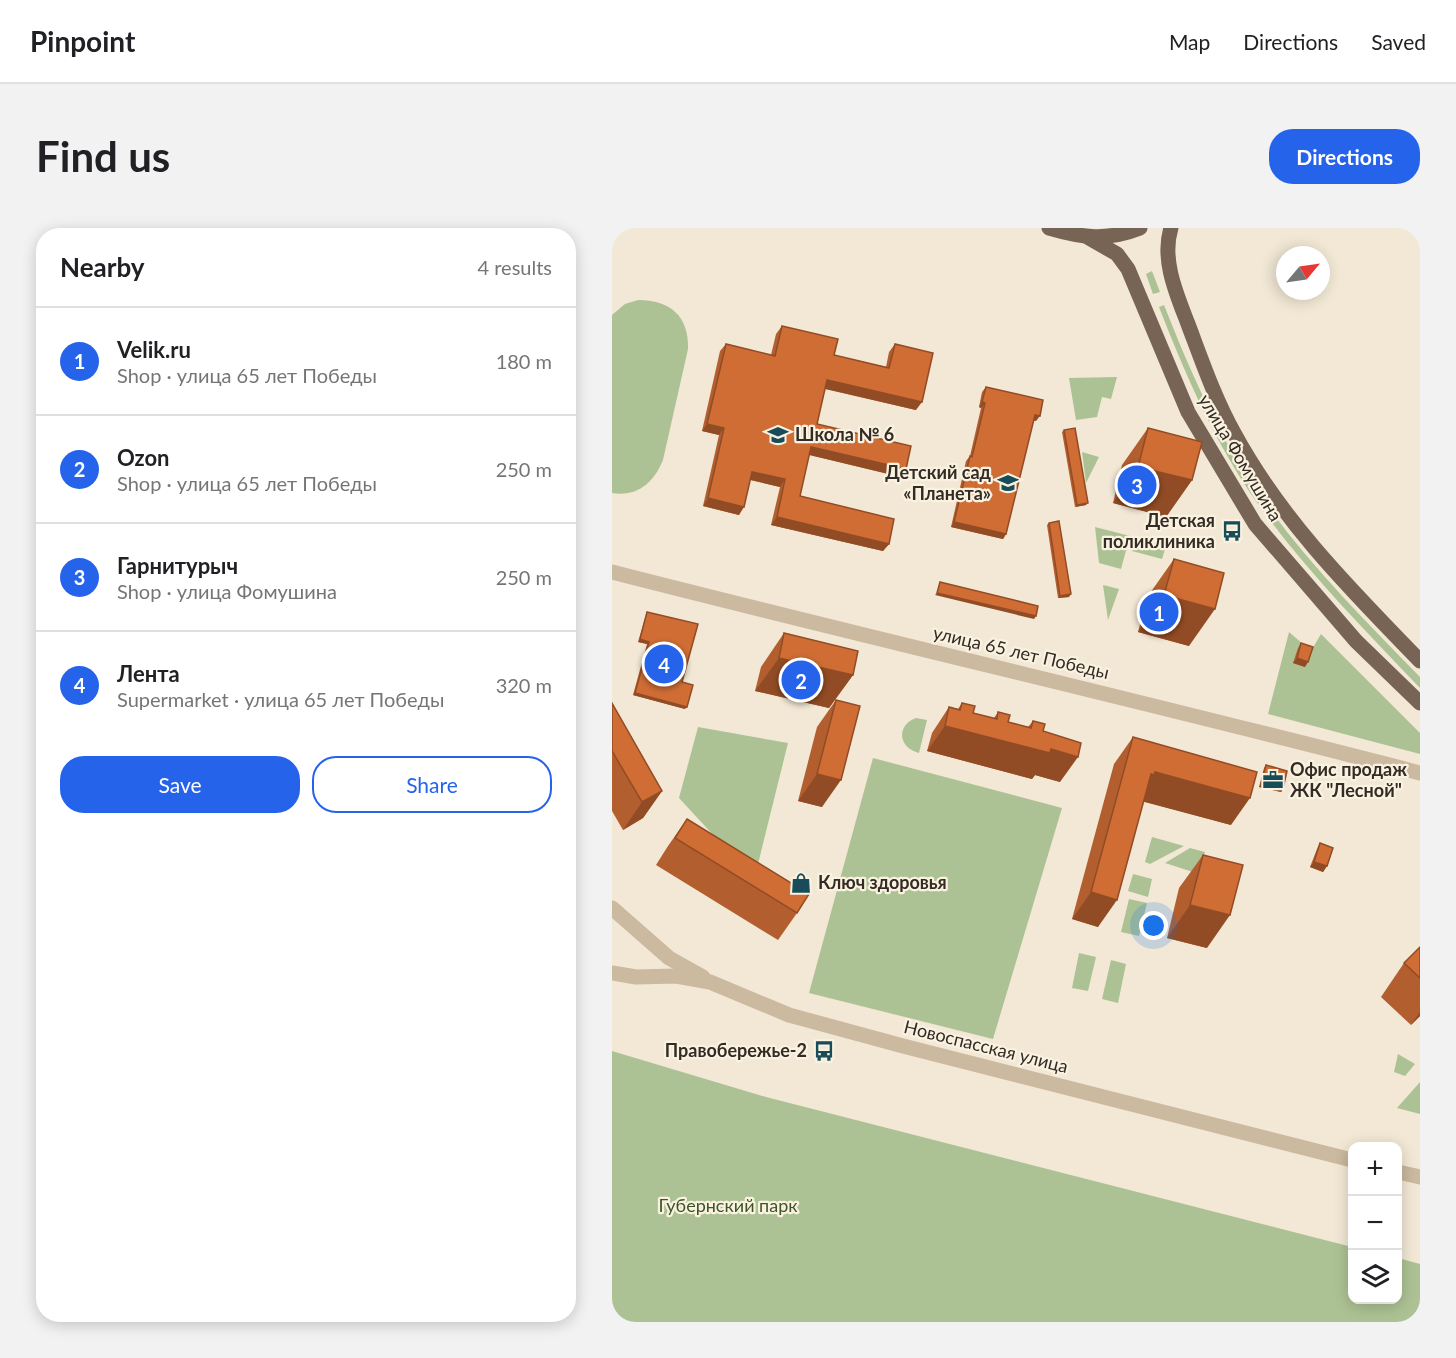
<!DOCTYPE html>
<meta charset="utf-8">
<style>
body{margin:0;font-family:Lato,sans-serif;background:#f2f2f2;color:#202124}
.controls{position:absolute;right:18px;bottom:18px;display:grid;overflow:hidden;border-radius:12px;box-shadow:0 3px 15px #0003}
.controls button{width:54px;height:54px;display:grid;place-items:center;padding:0;border:0;border-bottom:2px solid #e0e0e0;background:#fff;color:#202124;font:30px sans-serif}
.compass{position:absolute;left:664px;top:18px;width:54px;height:54px;border-radius:50%;background:#fff;box-shadow:0 3px 15px #0003;rotate:61deg}
.you{position:absolute;left:542px;top:698px;width:21px;height:21px;margin:-15px;border:4px solid #fff;border-radius:50%;background:#1a73e8;box-shadow:0 0 0 9px #1a73e833}
.badge{display:grid;place-items:center;width:39px;height:39px;border-radius:50%;background:#2563eb;color:#fff;font-size:20px;font-weight:700}
.pin{position:absolute;translate:-50% -50%;border:3px solid #fff;box-shadow:0 2px 6px #0006}
.list{margin:0;padding:0;list-style:none}
h2{display:flex;justify-content:space-between;align-items:center;height:78px;margin:0;padding:0 24px;font-size:26px}
h2 small{font-size:20px;font-weight:400;color:#757577}
.list li{display:grid;grid-template-columns:39px 1fr auto;gap:18px;align-items:center;box-sizing:border-box;height:108px;padding:0 24px;border-top:2px solid #e0e0e0}
.list b{display:block;font-size:22px;white-space:nowrap}
.list p{margin:0;font-size:20px;white-space:nowrap;color:#757577}
.list em{font-size:20px;font-style:normal;color:#757577}
.actions{display:flex;gap:12px;padding:18px 24px}
.actions a{flex:1;padding:14px 0;border:2px solid #2563eb;border-radius:24px;text-align:center;font-size:21px;color:#2563eb}
.actions .main{background:#2563eb;color:#fff}
.icon{flex:none;width:33px;height:33px;fill:none;stroke:currentColor;stroke-width:2;stroke-linecap:round;stroke-linejoin:round}
.map{position:relative;flex:none;width:808px;height:1094px;overflow:hidden;border-radius:24px}
header{display:flex;align-items:center;gap:36px;box-sizing:border-box;height:84px;padding:0 30px;background:#fff;border-bottom:2px solid #e0e0e0}
header strong{font-size:28px}
nav{display:flex;gap:33px;margin-inline-start:auto;font-size:21px}
.intro{display:flex;align-items:center;justify-content:space-between;box-sizing:border-box;height:144px;padding:0 36px}
h1{margin:0;font-size:42px}
.button{padding:15px 27px;border-radius:24px;background:#2563eb;color:#fff;font-size:21px;font-weight:700}
main{display:flex;gap:36px;padding:0 36px}
aside{flex:1;background:#fff;border-radius:24px;box-shadow:0 3px 15px #0003}
.map>svg:first-child{display:block}
.green{fill:#adc294}
.lines{fill:none;stroke-linecap:round;stroke-linejoin:round}
.minor{stroke:#cbb9a0;stroke-width:15}
.major{stroke:#786454;stroke-width:15}
.wall{fill:#b35e2e}
.shaded-wall{fill:#924c25}
.building{fill:#d06d35;stroke:#924c25;stroke-width:1.5}
.labels{text-anchor:middle;stroke-width:4.5;stroke-linejoin:round;paint-order:stroke}
.poi-label{font-size:18px;font-weight:bold;fill:#342b24;stroke:#faf2e1;text-anchor:start}
.street-label{font-size:18px;fill:#342b24;stroke:#faf2e1}
.park-label{font-size:18px;fill:#3e5426;stroke:#faf2e1}
</style>
<header>
<strong>Pinpoint</strong>
<nav><a>Map</a><a>Directions</a><a>Saved</a></nav>
</header>
<div class="intro"><h1>Find us</h1><a class="button">Directions</a></div>
<main>
<aside>
<h2>Nearby<small>4 results</small></h2>
<ul class="list">
<li><span class="badge">1</span><div><b>Velik.ru</b><p>Shop · улица 65 лет Победы</p></div><em>180 m</em></li>
<li><span class="badge">2</span><div><b>Ozon</b><p>Shop · улица 65 лет Победы</p></div><em>250 m</em></li>
<li><span class="badge">3</span><div><b>Гарнитурыч</b><p>Shop · улица Фомушина</p></div><em>250 m</em></li>
<li><span class="badge">4</span><div><b>Лента</b><p>Supermarket · улица 65 лет Победы</p></div><em>320 m</em></li>
</ul>
<div class="actions"><a class="main">Save</a><a>Share</a></div>
</aside>
<div class="map">
<svg width="808" height="1094" viewBox="0 0 808 1094">
<rect width="100%" height="100%" fill="#f2e8d5"/>
<!-- green -->
<g class="green">
<polygon points="540,43 548,64 541,66 534,46"/>
<path d="M26,72C58,72 77,88 76,121L51,232C42,254 26,269 0,265V87L13,76Z"/>
<path d="M552,77C577,140 604,203 643,260C690,330 750,389 808,449V460C748,397 686,335 637,263C599,206 572,143 547,79Z"/>
<polygon points="505,149 499,171 490,169 485,189 464,192 457,150"/>
<polygon points="470,224 487,229 474,255"/>
<polygon points="483,299 518,308 509,341 487,335"/>
<polygon points="524,310 554,318 550,331 520,323"/>
<polygon points="491,357 507,361 496,392"/>
<polygon points="677,404 699,423 709,406 808,505 808,526 656,486"/>
<path d="M304,490L315,492L307,525C286,520 284,497 304,490Z"/>
<polygon points="86,499 176,515 146,636 103,609 67,570"/>
<polygon points="261,530 450,580 381,811 197,765"/>
<polygon points="540,609 572,618 538,636 533,634"/>
<polygon points="578,620 593,624 587,646 553,635"/>
<polygon points="521,646 540,651 536,669 516,663"/>
<polygon points="517,671 535,675 527,708 509,704"/>
<polygon points="467,725 484,729 476,763 460,760"/>
<polygon points="499,732 514,736 506,775 490,771"/>
<polygon points="0,823 154,869 740,1019 740,1072 786,1072 786,1030 808,1036 808,1094 0,1094"/>
<polygon points="786,826 803,836 793,848 782,844"/>
<polygon points="808,854 808,886 785,880"/>
</g>
<g class="lines">
<!-- minor -->
<g class="minor">
<path d="M0,344C269,413 539,475 808,545"/>
<polyline points="0,680 57,730 91,749"/>
<polyline points="0,745 24,749 64,748 98,754 177,787 291,818 740,932"/>
<polyline points="786,944 808,949"/>
</g>
<!-- major -->
<g class="major">
<path d="M437,0C471,10 495,13 528,0"/>
<path d="M559,0C549,32 565,67 576,96C590,133 603,171 622,205C669,292 740,363 808,433"/>
<polyline points="477,10 505,26 516,41 576,184 643,296 744,413 808,475"/>
</g>
</g>
<!-- wall -->
<g class="wall">
<polygon points="170,98 222,127 274,139 277,124 283,116 304,182 213,161 205,196 294,241 289,249 197,227 188,268 277,316 271,323 159,297 168,259 138,252 127,287 91,278 107,207 90,203 108,123 114,116 159,127 164,106"/>
<polygon points="374,159 424,193 421,192 394,306 391,311 339,299 354,233 358,228 369,180 367,179 370,164"/>
<polygon points="536,200 580,252 554,289 501,275 510,237"/>
<polygon points="452,202 474,277 463,279 450,204"/>
<polygon points="437,295 457,369 446,370 435,297"/>
<polygon points="562,331 577,418 526,404 536,368"/>
<polygon points="35,384 70,454 73,481 21,467 35,416 26,414 34,387"/>
<polygon points="172,405 241,447 217,480 143,463 149,439"/>
<polygon points="689,415 693,439 681,435 686,420"/>
<polygon points="224,472 210,579 186,573 205,499"/>
<polygon points="0,475 50,563 31,590 11,602 0,583"/>
<polygon points="350,475 361,485 382,490 386,484 396,494 416,499 421,493 431,503 448,554 423,547 420,551 315,523 320,505 337,479 346,481"/>
<polygon points="521,509 619,597 531,573 486,699 460,691 502,536"/>
<polygon points="654,537 671,561 669,564 647,559 652,540"/>
<polygon points="75,591 185,685 166,712 44,637 56,618"/>
<polygon points="708,615 715,638 711,644 698,639 705,621"/>
<polygon points="591,627 595,720 555,710 567,660"/>
<polygon points="808,719 808,788 799,797 769,769 792,735"/>
</g>
<!-- shaded-wall -->
<g class="shaded-wall">
<polygon points="215,152 310,174 304,182 210,160"/>
<polygon points="370,174 373,175 369,180 367,179"/>
<polygon points="423,187 428,188 424,193 419,192"/>
<polygon points="95,196 112,200 107,207 90,203"/>
<polygon points="199,219 294,241 289,249 194,226"/>
<polygon points="526,239 580,252 554,289 501,275"/>
<polygon points="140,244 173,251 168,259 135,251"/>
<polygon points="96,270 132,279 127,287 91,278"/>
<polygon points="476,275 474,277 463,279 465,277"/>
<polygon points="165,289 277,316 271,323 159,297"/>
<polygon points="342,294 394,306 391,311 339,299"/>
<polygon points="325,365 424,388 422,391 323,367"/>
<polygon points="459,366 457,369 446,370 448,368"/>
<polygon points="552,367 603,381 577,418 526,404"/>
<polygon points="28,411 37,414 35,416 26,414"/>
<polygon points="167,430 241,447 217,480 143,463"/>
<polygon points="685,430 696,434 693,439 681,435"/>
<polygon points="23,465 75,479 73,481 21,467"/>
<polygon points="333,498 439,521 466,529 448,554 423,547 420,551 315,523"/>
<polygon points="543,544 638,570 619,597 525,572 539,546"/>
<polygon points="205,546 229,552 210,579 186,573"/>
<polygon points="649,556 671,561 669,564 647,559"/>
<polygon points="50,563 31,590 11,602 30,574"/>
<polygon points="702,634 715,638 711,644 698,639"/>
<polygon points="479,664 505,672 486,699 460,691"/>
<polygon points="578,677 618,687 595,720 555,710"/>
<polygon points="808,784 808,788 799,797"/>
</g>
<!-- building -->
<g class="building">
<polygon points="170,98 226,111 222,127 277,140 283,116 321,125 310,174 215,152 205,196 299,218 294,241 199,219 188,268 282,291 277,316 165,289 173,251 140,244 132,279 96,270 112,200 95,196 114,116 163,128"/>
<polygon points="374,159 431,172 428,188 423,187 394,306 342,294 358,228 360,229 373,175 370,174"/>
<polygon points="463,200 476,275 465,277 452,202"/>
<polygon points="536,200 590,214 580,252 526,239"/>
<polygon points="447,293 459,366 448,368 437,295"/>
<polygon points="562,331 612,345 603,381 552,367"/>
<polygon points="328,354 426,378 424,388 325,365"/>
<polygon points="35,384 86,396 70,454 81,457 75,479 23,465 37,414 28,411"/>
<polygon points="172,405 246,423 241,447 167,430"/>
<polygon points="689,415 701,419 696,434 685,430"/>
<polygon points="224,472 248,478 229,552 205,546"/>
<polygon points="0,475 50,563 30,574 0,523"/>
<polygon points="350,475 363,478 361,485 385,491 386,484 398,487 396,494 419,500 421,493 433,496 431,503 469,515 466,529 439,521 438,525 333,498 337,479 348,482"/>
<polygon points="521,509 645,544 638,570 543,544 542,547 539,546 505,672 479,664"/>
<polygon points="654,537 675,543 671,561 649,556"/>
<polygon points="75,591 197,666 185,685 63,610"/>
<polygon points="708,615 721,620 715,638 702,634"/>
<polygon points="591,627 631,637 618,687 578,677"/>
<polygon points="808,719 808,750 792,735"/>
</g>
<!-- icons -->
<defs>
<g id="school-bare" transform="scale(1.62)"><path d="M0-5L7-2L0 1L-7-2ZM-4 1L0 2.5L4 1V4Q0 6-4 4Z" fill="#174c58" stroke="#faf2e1" stroke-width="2.5" paint-order="stroke"/></g>
<g id="bus-bare" transform="scale(1.62)"><path d="M-5-6H5V4H4V6H2V4H-2V6H-4V4H-5ZM-3.5-4V0h7V-4ZM-3.5 1.2v1.5H-2V1.2ZM2 1.2v1.5H3.5V1.2Z" fill="#174c58" stroke="#faf2e1" stroke-width="2.5" paint-order="stroke"/></g>
<g id="office-bare" transform="scale(1.62)"><path d="M-6-3h4V-5.5h4V-3h4V5H-6ZM-1-4.5V-3h2v-1.5ZM-6 0V1H6V0Z" fill="#174c58" stroke="#faf2e1" stroke-width="2.5" paint-order="stroke"/></g>
<g id="shop-bare" transform="scale(1.62)"><path d="M-5-2.5h2.3a2.7 3.5 0 0 1 5.4 0H5L5.5 6h-11ZM-1.5-2.5h3a1.5 2.3 0 0 0-3 0Z" fill="#174c58" stroke="#faf2e1" stroke-width="2.5" paint-order="stroke"/></g>
</defs>
<g fill-rule="evenodd">
<use href="#school-bare" x="166" y="207"/>
<use href="#school-bare" x="396" y="255"/>
<use href="#bus-bare" x="620" y="303"/>
<use href="#office-bare" x="661" y="552"/>
<use href="#shop-bare" x="189" y="655"/>
<use href="#bus-bare" x="212" y="823"/>
</g>
<g class="labels">
<!-- poi labels -->
<g class="poi-label">
<text x="183" y="213">Школа № 6</text>
<text x="379" y="251" text-anchor="end">Детский сад<tspan x="379" dy="21">«Планета»</tspan></text>
<text x="603" y="299" text-anchor="end">Детская<tspan x="603" dy="21">поликлиника</tspan></text>
<text x="678" y="548">Офис продаж<tspan x="678" dy="21">ЖК "Лесной"</tspan></text>
<text x="206" y="661">Ключ здоровья</text>
<text x="195" y="829" text-anchor="end">Правобережье-2</text>
</g>
<!-- street labels -->
<g class="street-label">
<text transform="translate(628 230) rotate(59)" y="6">улица Фомушина</text>
<text transform="translate(409 425) rotate(13)" y="6">улица 65 лет Победы</text>
<text transform="translate(374 819) rotate(14)" y="6">Новоспасская улица</text>
</g>
<!-- park labels -->
<g class="park-label">
<text x="116" y="984">Губернский парк</text>
</g>
</g>
</svg>
<div class="controls">
<button>+</button>
<button>−</button>
<button><svg class="icon" aria-label="layers" viewBox="0 0 24 24"><path d="M12 4l9 5-9 5-9-5zM3 14l9 5 9-5"/></svg></button>
</div>
<svg class="compass" viewBox="-18 -18 36 36"><path d="M0-13l5 13h-10z" fill="#e53935"/><path d="M0 13l5-13h-10z" fill="#757577"/></svg>
<div class="you"></div>
<div class="pin badge" style="left:547px;top:384px">1</div>
<div class="pin badge" style="left:189px;top:452px">2</div>
<div class="pin badge" style="left:525px;top:257px">3</div>
<div class="pin badge" style="left:52px;top:436px">4</div>
</div>
</main>
